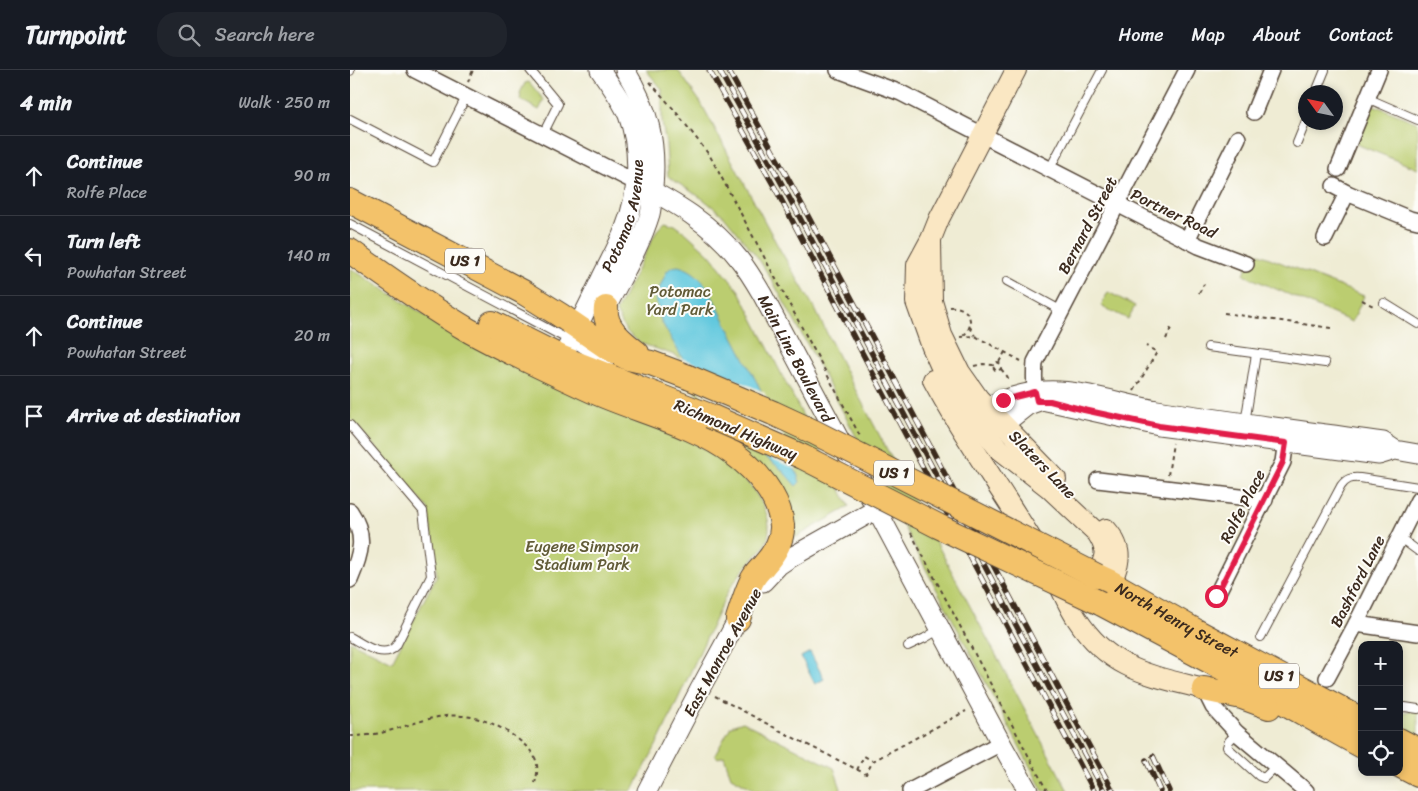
<!DOCTYPE html>
<meta charset="utf-8">
<style>
body{margin:0;font-family:Sriracha,sans-serif;background:#20242c;color:#f1f3f6}
.controls{position:absolute;right:15px;bottom:15px;display:grid;overflow:hidden;border-radius:10px;box-shadow:0 2px 8px #0003}
.controls button{width:45px;height:45px;display:grid;place-items:center;padding:0;border:0;border-bottom:1px solid #363941;background:#171b24;color:#f1f3f6;font:25px sans-serif}
.compass{position:absolute;left:948px;top:15px;width:45px;height:45px;border-radius:50%;background:#171b24;box-shadow:0 2px 8px #0003;rotate:303deg}
.stop{position:absolute;width:15px;height:15px;margin:-11px;border:4px solid #e11d48;border-radius:50%;background:#fff}
.stop.end{background:#e11d48;border-color:#fff;box-shadow:0 1px 5px #0008}
.list{margin:0;padding:0;list-style:none}
h2{display:flex;justify-content:space-between;align-items:center;height:65px;margin:0;padding:0 20px;font-size:21px}
h2 small{font-size:16px;font-weight:400;color:#9ea1a6}
.list li{display:grid;grid-template-columns:32px 1fr auto;gap:15px;align-items:center;box-sizing:border-box;height:80px;padding:0 20px;border-top:1px solid #363941}
.list b{display:block;font-size:19px;white-space:nowrap}
.list p{margin:0;font-size:16px;white-space:nowrap;color:#9ea1a6}
.list em{font-size:16px;font-style:normal;color:#9ea1a6}
.icon{flex:none;width:28px;height:28px;fill:none;stroke:currentColor;stroke-width:2;stroke-linecap:round;stroke-linejoin:round}
.map{position:relative;flex:none;width:1068px;height:721px;overflow:hidden}
header{display:flex;align-items:center;gap:30px;box-sizing:border-box;height:70px;padding:0 25px;background:#171b24;border-bottom:1px solid #363941}
header strong{font-size:24px}
nav{display:flex;gap:28px;margin-inline-start:auto;font-size:18px}
.search{width:350px;height:45px;background:#20242c;display:flex;align-items:center;gap:12px;box-sizing:border-box;padding:0 18px;border-radius:20px;color:#9ea1a6;font-size:19px}
main{display:flex}
aside{flex:1;background:#171b24}
.map>svg:first-child{display:block}
.green{fill:#bbcd70;stroke:#7b7c47}
.water{fill:#61c8de;stroke:#4e797e}
.pier{fill:#efecd4}
.lines{fill:none;stroke-linecap:round;stroke-linejoin:round}
.service-casing{stroke:#564739;stroke-width:10}
.minor-casing{stroke:#564739;stroke-width:18}
.tertiary-casing{stroke:#564739;stroke-width:21}
.secondary-casing{stroke:#564739;stroke-width:22}
.trunk-casing{stroke:#564739;stroke-width:26}
.path{stroke:#564739;stroke-width:2;stroke-dasharray:4 4;stroke-linecap:butt}
.service{stroke:#fff;stroke-width:8}
.minor{stroke:#fff;stroke-width:15}
.tertiary{stroke:#fff;stroke-width:19}
.secondary{stroke:#fae7c3;stroke-width:20}
.trunk{stroke:#f3c26a;stroke-width:24}
.rail-casing{stroke:#3b2a1e;stroke-width:5.5}
.rail{stroke:#fdfcf7;stroke-width:4;stroke-dasharray:11;stroke-linecap:butt}
.trunk-bridge-casing{stroke:#564739;stroke-width:26;stroke-linecap:butt}
.trunk-bridge{stroke:#f3c26a;stroke-width:24}
.route{stroke:#e11d48;stroke-width:6}
.labels{text-anchor:middle;stroke-width:4;stroke-linejoin:round;paint-order:stroke}
.shield{fill:#fdfcf7;stroke:#75695f;stroke-width:1}
.shield-label{font-size:15px;font-weight:bold;fill:#3b2a1e}
.street-label{font-size:16px;fill:#3b2a1e;stroke:#fdfcf7}
.park-label{font-size:16px;fill:#615b37;stroke:#fdfcf7}
</style>
<header>
<strong>Turnpoint</strong>
<div class="search"><svg class="icon" aria-label="search" viewBox="0 0 24 24"><circle cx="10" cy="10" r="6"/><path d="M15 15l6 6"/></svg>Search here</div>
<nav><a>Home</a><a>Map</a><a>About</a><a>Contact</a></nav>
</header>
<main>
<aside>
<h2>4 min<small>Walk · 250 m</small></h2>
<ul class="list">
<li><svg class="icon" aria-label="ahead" viewBox="0 0 24 24"><path d="M12 20V5M6 11l6-6 6 6"/></svg><div><b>Continue</b><p>Rolfe Place</p></div><em>90 m</em></li>
<li><svg class="icon" aria-label="left" viewBox="0 0 24 24"><path d="M17 20v-9H6M10 6l-5 5 5 5"/></svg><div><b>Turn left</b><p>Powhatan Street</p></div><em>140 m</em></li>
<li><svg class="icon" aria-label="ahead" viewBox="0 0 24 24"><path d="M12 20V5M6 11l6-6 6 6"/></svg><div><b>Continue</b><p>Powhatan Street</p></div><em>20 m</em></li>
<li><svg class="icon" aria-label="arrive" viewBox="0 0 24 24"><path d="M6 21V4h12l-3 4 3 4H6"/></svg><div><b>Arrive at destination</b></div></li>
</ul>
</aside>
<div class="map">
<svg width="1068" height="721" viewBox="0 0 1068 721">
<rect width="100%" height="100%" fill="#fdfcf7"/>
<filter id="ink" filterUnits="userSpaceOnUse"><feTurbulence type="fractalNoise" baseFrequency=".02" numOctaves="2"/><feDisplacementMap in="SourceGraphic" scale="10" xChannelSelector="R" yChannelSelector="G"/><feConvolveMatrix kernelMatrix="1 2 1 2 8 2 1 2 1" color-interpolation-filters="sRGB"/></filter>
<filter id="wash" filterUnits="userSpaceOnUse"><feTurbulence type="fractalNoise" baseFrequency=".0096" numOctaves="4" result="noise"/><feDisplacementMap in="SourceGraphic" scale="20" xChannelSelector="R" yChannelSelector="G"/><feGaussianBlur stdDeviation="1.12" result="paint"/><feColorMatrix in="noise" values="0 0 0 0 0 0 0 0 0 0 0 0 0 0 0 0 0 1.4 0 .05"/><feComposite in="paint" operator="in"/></filter>
<g filter="url(#wash)">
<rect width="100%" height="100%" fill="#efecd4"/>
<!-- green -->
<g class="green">
<polygon points="296,0 328,0 351,33 429,178 465,239 497,304 718,721 693,721 461,281 423,212 408,188 374,146 353,129 320,108 318,106 316,74 312,53 312,19"/>
<polygon points="179,12 194,30 189,40 171,30 170,23 175,13"/>
<polygon points="1021,34 1068,53 1068,99 1006,74"/>
<polygon points="315,152 325,155 336,163 359,184 389,221 499,436 497,438 441,470 369,365 327,286 290,273 276,261 266,242 307,160"/>
<polygon points="902,181 1014,226 1002,252 894,205"/>
<path d="M0,198L110,267L348,375C360,382 372,390 383,399C403,415 429,448 415,475C411,482 405,486 400,492C391,502 384,512 377,523L310,668L284,718L281,721H0V571L42,592L87,505L78,438L0,348Z"/>
<polygon points="758,222 785,236 778,249 751,236"/>
<polygon points="1062,641 1068,641 1068,666 1049,656 1049,643"/>
<polygon points="393,652 484,698 491,719 489,721 407,721 381,707 374,686 368,688 365,685 381,656"/>
</g>
<!-- water -->
<g class="water">
<path d="M328,196C342,199 351,208 359,220L416,330L447,404L450,412L446,416L431,399L392,369L351,321L311,251L306,230L308,221L317,201L322,197Z"/>
<polygon points="460,582 474,609 465,614 451,587"/>
</g>
<!-- pier -->
<polygon class="pier" points="328,287 364,300 414,322 448,400 400,379 391,371 362,340 349,322"/>
</g>
<g filter="url(#ink)">
<g class="lines">
<!-- service casing -->
<g class="service-casing">
<g id="service">
<polyline points="180,0 208,34 192,66"/>
<polyline points="0,1 0,0"/>
<polyline points="966,22 975,0"/>
<polyline points="1017,28 1068,50"/>
<polyline points="0,49 83,92 116,27"/>
<polyline points="947,73 956,51"/>
<polyline points="699,100 752,0"/>
<polyline points="0,154 221,271 259,296"/>
<polyline points="657,211 712,241"/>
<polyline points="1034,233 1068,254"/>
<polyline points="858,277 975,293"/>
<polyline points="895,353 906,284"/>
<path d="M0,355L73,441L81,506L46,576C33,590 13,574 0,567"/>
<polyline points="1049,467 1068,481"/>
<path d="M911,567L991,416C996,409 1001,407 1010,408L1068,417"/>
<polyline points="558,576 575,568 590,559"/>
<polyline points="1049,638 1055,637 1068,639"/>
<polyline points="887,663 879,671 877,677 909,706 914,708 926,696"/>
</g>
</g>
<!-- minor casing -->
<g class="minor-casing">
<g id="minor">
<polyline points="65,0 285,112"/>
<polyline points="488,0 551,23 849,176 896,194"/>
<polyline points="904,42 921,0"/>
<polyline points="988,99 1029,0"/>
<polyline points="984,116 997,123"/>
<polyline points="975,168 997,123 1060,149 1068,151"/>
<polyline points="837,170 888,68"/>
<path d="M687,331C684,318 684,305 685,292L837,0"/>
<polyline points="748,410 915,430"/>
<path d="M0,441C17,466 11,484 0,510"/>
<polyline points="866,526 933,392 937,363"/>
<polyline points="1006,554 1068,563"/>
<polyline points="977,608 1006,554 1068,430"/>
<polyline points="854,619 863,637 887,663 956,721"/>
<polyline points="560,721 651,673"/>
</g>
</g>
<!-- tertiary casing -->
<g class="tertiary-casing">
<g id="tertiary">
<path id="s1" d="M285,112C324,132 362,154 389,189C398,200 405,212 412,224L651,673L678,721"/>
<path d="M256,238C271,208 290,177 300,144C302,136 302,126 303,117C307,72 299,39 275,0"/>
<path id="s2" d="M212,288C225,262 238,236 251,209C259,192 269,175 275,158C289,123 291,80 278,45C271,29 260,14 250,0"/>
<path d="M1045,380L1033,372C957,361 882,352 807,340C770,334 733,319 695,321C674,322 655,329 636,337L631,357L654,354L678,335L692,330L809,356L1029,385L1045,380L1068,384"/>
<polyline points="413,512 429,495 438,489 527,439"/>
<polyline points="297,721 350,619 394,538"/>
</g>
</g>
<!-- secondary casing -->
<g class="secondary-casing">
<g id="secondary">
<path d="M666,0L589,149L581,169L567,195L566,232L582,277L595,306L616,337L648,378L698,417L747,463C759,482 755,487 747,506"/>
<polyline points="581,171 582,231 592,265 610,302 629,329 706,409"/>
<path d="M583,310C614,368 653,422 687,478"/>
<path d="M705,508C713,521 718,536 727,549C760,600 799,605 854,619"/>
<path d="M754,526C766,500 779,485 756,459"/>
</g>
</g>
<!-- trunk casing -->
<g class="trunk-casing">
<g id="trunk">
<polyline points="0,131 173,222 210,245 257,277 278,288 301,293 338,307"/>
<path d="M0,181C39,209 79,237 120,261C158,282 197,300 236,318C282,340 344,353 384,384C406,400 429,426 432,455C433,470 424,484 414,495C411,499 407,502 404,507C398,516 392,537 388,549"/>
<path d="M256,238C253,257 274,273 287,283"/>
<polyline points="142,253 212,288 360,346"/>
<path id="s3" d="M747,506L760,512L846,561L1012,650"/>
<polyline points="750,533 865,594 1012,676"/>
<polyline points="854,619 892,627 919,637"/>
<polyline points="1049,670 1068,680"/>
<polyline points="1049,695 1068,705"/>
</g>
</g>
<!-- path -->
<g class="path">
<polyline points="118,12 123,0"/>
<polyline points="300,12 326,42 360,86 510,366"/>
<polyline points="849,223 854,214"/>
<polyline points="1012,230 1025,237"/>
<path d="M600,237C619,235 627,254 613,266"/>
<polyline points="874,243 981,258"/>
<polyline points="620,257 625,266"/>
<polyline points="610,267 625,266 671,291"/>
<polyline points="816,269 821,258"/>
<polyline points="649,292 655,282"/>
<polyline points="624,296 633,294 643,295 647,292 651,294 651,299 646,301 643,297 643,295"/>
<polyline points="651,299 657,306 660,312"/>
<polyline points="784,321 807,282 796,276"/>
<polyline points="818,405 823,373"/>
<polyline points="561,463 697,721"/>
<polyline points="365,626 442,667 516,704 523,691 616,641"/>
<path d="M0,666C10,666 21,665 31,663C47,659 63,653 79,649C113,640 142,649 169,670C185,683 191,692 185,713"/>
<polyline points="507,700 514,686 523,691"/>
</g>
<!-- service -->
<use href="#service" class="service"/>
<!-- minor -->
<use href="#minor" class="minor"/>
<!-- tertiary -->
<use href="#tertiary" class="tertiary"/>
<!-- secondary -->
<use href="#secondary" class="secondary"/>
<!-- trunk -->
<use href="#trunk" class="trunk"/>
<!-- rail casing -->
<g class="rail-casing">
<g id="rail">
<polyline points="359,0 425,118 744,721"/>
<polyline points="369,0 433,116 754,721"/>
<polyline points="378,0 440,112 763,721"/>
<polyline points="803,686 819,721"/>
<polyline points="796,690 810,721"/>
</g>
</g>
<!-- rail -->
<use href="#rail" class="rail"/>
<!-- trunk-bridge casing -->
<g class="trunk-bridge-casing">
<g id="trunk-bridge">
<polyline points="338,307 423,343 464,362 747,506"/>
<polyline points="360,346 453,387 588,456 750,533"/>
</g>
</g>
<!-- trunk-bridge -->
<use href="#trunk-bridge" class="trunk-bridge"/>
</g>
</g>
<g class="lines" filter="url(#ink)">
<!-- route -->
<polyline class="route" points="653,330 685,322 687,331 700,331 734,340 809,356 936,373 933,392 866,526"/>
</g>
<g class="labels">
<!-- shield labels -->
<g class="shield">
<rect x="95" y="178.5" width="40" height="25" rx="4"/>
<rect x="524" y="390.5" width="40" height="25" rx="4"/>
<rect x="909" y="593.5" width="40" height="25" rx="4"/>
</g>
<g class="shield-label">
<text x="115" y="196">US 1</text>
<text x="544" y="408">US 1</text>
<text x="929" y="611">US 1</text>
</g>
<!-- street labels -->
<g class="street-label">
<text transform="translate(824 143) rotate(26)" y="6">Portner Road</text>
<text dy="6" stroke="none"><textPath href="#s2" startOffset="156">Potomac Avenue</textPath></text>
<text transform="translate(737 155) rotate(-62)" y="6">Bernard Street</text>
<text dy="6" stroke="none"><textPath href="#s1" startOffset="245">Main Line Boulevard</textPath></text>
<text transform="translate(386 359) rotate(23)" y="6">Richmond Highway</text>
<text transform="translate(693 394) rotate(46)" y="6">Slaters Lane</text>
<text transform="translate(892 436) rotate(-63)" y="6">Rolfe Place</text>
<text transform="translate(1007 511) rotate(-63)" y="6">Bashford Lane</text>
<text dy="6" stroke="none"><textPath href="#s3" startOffset="91">North Henry Street</textPath></text>
<text transform="translate(372 582) rotate(-61)" y="6">East Monroe Avenue</text>
</g>
<!-- park labels -->
<g class="park-label">
<text x="330" y="227">Potomac<tspan x="330" dy="18">Yard Park</tspan></text>
<text x="232" y="482">Eugene Simpson<tspan x="232" dy="18">Stadium Park</tspan></text>
</g>
</g>
</svg>
<div class="controls">
<button>+</button>
<button>−</button>
<button><svg class="icon" aria-label="locate" viewBox="0 0 24 24"><circle cx="12" cy="12" r="6"/><path d="M12 2v4M12 18v4M2 12h4M18 12h4"/></svg></button>
</div>
<svg class="compass" viewBox="-18 -18 36 36"><path d="M0-13l5 13h-10z" fill="#e53935"/><path d="M0 13l5-13h-10z" fill="#9ea1a6"/></svg>
<div class="stop" style="left:866px;top:526px"></div>
<div class="stop end" style="left:653px;top:330px"></div>
</div>
</main>
